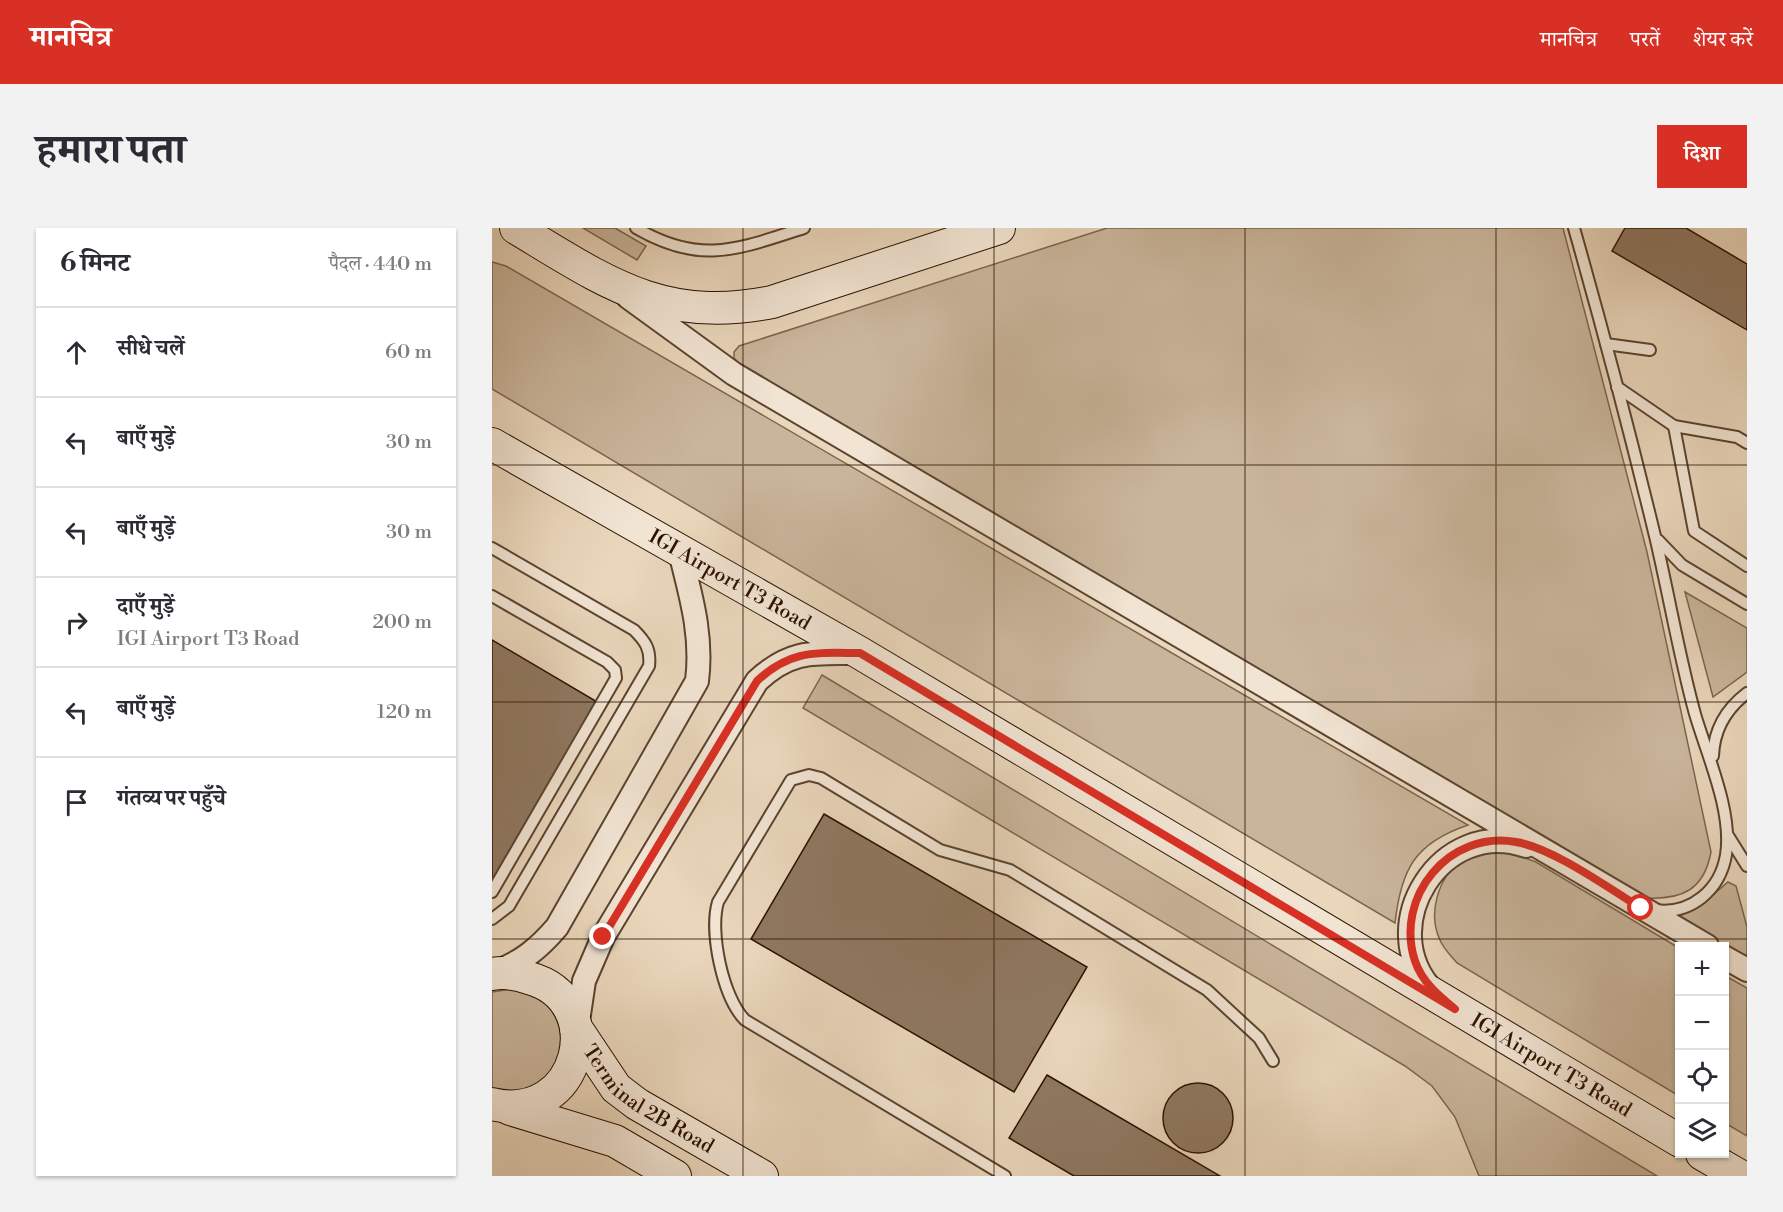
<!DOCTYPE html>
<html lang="hi">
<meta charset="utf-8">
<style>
body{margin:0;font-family:"Libre Bodoni","Noto Serif Devanagari",serif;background:#f2f2f3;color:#2b2b33}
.controls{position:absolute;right:18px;bottom:18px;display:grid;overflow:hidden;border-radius:0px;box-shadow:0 2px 4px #0004}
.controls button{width:54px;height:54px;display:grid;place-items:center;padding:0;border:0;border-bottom:2px solid #e1e1e2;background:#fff;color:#2b2b33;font:30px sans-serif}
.stop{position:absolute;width:18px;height:18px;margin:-14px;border:4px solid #d93025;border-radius:50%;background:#fff}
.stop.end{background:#d93025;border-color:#fff;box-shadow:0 2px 6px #0008}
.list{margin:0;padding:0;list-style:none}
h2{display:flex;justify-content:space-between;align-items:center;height:78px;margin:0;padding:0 24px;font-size:26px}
h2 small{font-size:20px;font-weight:400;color:#7c7c81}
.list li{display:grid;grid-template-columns:39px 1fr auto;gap:18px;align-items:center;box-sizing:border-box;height:90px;padding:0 24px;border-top:2px solid #e1e1e2}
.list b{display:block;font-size:22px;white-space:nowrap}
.list p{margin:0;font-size:20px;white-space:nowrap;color:#7c7c81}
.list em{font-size:20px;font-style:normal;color:#7c7c81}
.icon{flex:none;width:33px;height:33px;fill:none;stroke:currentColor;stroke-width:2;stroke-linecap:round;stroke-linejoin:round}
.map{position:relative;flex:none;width:1255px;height:948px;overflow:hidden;border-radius:0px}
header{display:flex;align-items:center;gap:36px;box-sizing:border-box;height:84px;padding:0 30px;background:#d93025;color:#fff}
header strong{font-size:28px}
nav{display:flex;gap:33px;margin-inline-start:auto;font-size:21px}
.intro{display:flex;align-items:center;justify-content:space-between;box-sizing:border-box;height:144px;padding:0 36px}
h1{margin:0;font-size:42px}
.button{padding:15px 27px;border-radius:0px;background:#d93025;color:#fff;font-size:21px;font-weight:700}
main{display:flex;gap:36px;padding:0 36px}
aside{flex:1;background:#fff;border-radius:0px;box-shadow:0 2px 4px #0004}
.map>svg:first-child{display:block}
.green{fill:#c9b59b;stroke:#7b644e;stroke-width:1.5}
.building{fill:#8f7861;stroke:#2d1200;stroke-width:1.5}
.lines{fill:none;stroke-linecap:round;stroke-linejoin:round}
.service-casing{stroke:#5c432f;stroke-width:14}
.minor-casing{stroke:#5c432f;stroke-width:26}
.secondary-casing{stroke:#2d1200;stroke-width:34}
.service{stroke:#f1e4d3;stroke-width:10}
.minor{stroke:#f1e4d3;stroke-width:22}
.secondary{stroke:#f1e4d3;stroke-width:32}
.route{stroke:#d93025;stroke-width:8}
.grid{fill:none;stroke:#2d1200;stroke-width:1.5;stroke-opacity:0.55}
.labels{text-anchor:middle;stroke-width:4.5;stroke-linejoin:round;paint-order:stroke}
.street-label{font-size:20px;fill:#2d1200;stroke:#f1e4d3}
</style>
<header>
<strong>मानचित्र</strong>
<nav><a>मानचित्र</a><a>परतें</a><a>शेयर करें</a></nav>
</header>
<div class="intro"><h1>हमारा पता</h1><a class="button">दिशा</a></div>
<main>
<aside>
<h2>6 मिनट<small>पैदल · 440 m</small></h2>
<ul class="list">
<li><svg class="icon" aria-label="ahead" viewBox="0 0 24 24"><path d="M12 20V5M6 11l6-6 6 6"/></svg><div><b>सीधे चलें</b></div><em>60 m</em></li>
<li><svg class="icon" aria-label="left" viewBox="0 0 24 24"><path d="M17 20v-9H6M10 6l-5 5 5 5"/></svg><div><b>बाएँ मुड़ें</b></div><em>30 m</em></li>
<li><svg class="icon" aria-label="left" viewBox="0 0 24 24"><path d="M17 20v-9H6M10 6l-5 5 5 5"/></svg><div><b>बाएँ मुड़ें</b></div><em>30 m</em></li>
<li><svg class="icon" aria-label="right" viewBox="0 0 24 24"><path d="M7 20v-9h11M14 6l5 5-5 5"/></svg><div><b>दाएँ मुड़ें</b><p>IGI Airport T3 Road</p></div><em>200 m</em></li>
<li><svg class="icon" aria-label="left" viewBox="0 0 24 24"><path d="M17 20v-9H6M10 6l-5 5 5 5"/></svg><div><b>बाएँ मुड़ें</b></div><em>120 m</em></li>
<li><svg class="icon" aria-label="arrive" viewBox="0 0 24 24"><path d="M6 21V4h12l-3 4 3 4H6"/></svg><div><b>गंतव्य पर पहुँचे</b></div></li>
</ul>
</aside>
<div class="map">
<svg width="1255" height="948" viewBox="0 0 1255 948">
<rect width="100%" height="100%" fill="#e9d6bb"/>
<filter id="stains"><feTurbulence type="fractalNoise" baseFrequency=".00333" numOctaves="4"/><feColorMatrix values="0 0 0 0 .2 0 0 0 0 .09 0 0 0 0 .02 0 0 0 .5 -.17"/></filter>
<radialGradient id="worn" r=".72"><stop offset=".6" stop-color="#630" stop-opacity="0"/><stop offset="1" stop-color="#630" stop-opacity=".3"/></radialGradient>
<!-- green -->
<g class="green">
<polygon points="91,0 123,0 154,18 145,32"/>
<path d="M615,0H1071L1155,324L1219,624C1212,662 1190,672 1153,670L248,137L242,130V124L247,118Z"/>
<path d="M0,34L14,38L976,597C923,615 909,641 903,695L0,161Z"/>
<polygon points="1193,364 1255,400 1255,444 1221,469"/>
<polygon points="330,447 1165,948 987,948 963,889 940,858 913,838 311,480"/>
<path d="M991,625H1019L1044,634L1187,720V868L965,735C959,728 951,720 948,712C936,687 945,650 969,634C975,630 984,628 991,625Z"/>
<polygon points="1236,654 1244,658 1255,699 1255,731 1232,718 1225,718 1187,693 1191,685 1208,678"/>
<polygon points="1232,747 1255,760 1255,908 1233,895"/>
<path d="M20,761C31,764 40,766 50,773C83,798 70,857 28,865C20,866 9,863 0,862V764Z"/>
</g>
<!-- building -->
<g class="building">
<polygon points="1133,0 1194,0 1255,36 1255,102 1120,23"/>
<polygon points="0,412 107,475 0,657"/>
<polygon points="332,586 595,739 522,864 259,711"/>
<polygon points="555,847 728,948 582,948 517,910"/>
<circle cx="706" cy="890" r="35"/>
</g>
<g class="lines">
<!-- service casing -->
<g class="service-casing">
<g id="service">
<path d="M144,0C209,38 246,21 312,0"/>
<path d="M1082,0C1111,102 1138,205 1163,308C1177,367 1187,428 1203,486C1215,527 1241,584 1234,627C1228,662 1199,687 1163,682"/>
<polyline points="1114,116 1158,122"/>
<polyline points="1125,159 1182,198 1245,209 1255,215"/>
<polyline points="1182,198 1202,303 1255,338"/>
<polyline points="1166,312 1190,337 1255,376"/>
<path d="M0,320L142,402C153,413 159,421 157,438L17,678L0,691"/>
<polyline points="0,368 115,434 123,442 124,450 0,664"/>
<path d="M1221,528C1222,501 1234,481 1255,465"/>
<polyline points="1235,606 1255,638"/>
<path d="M513,948L253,792C231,770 217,704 226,674L299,552L317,547L329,550L448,622L518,642L715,762L767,810L781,833"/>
</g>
</g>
<!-- minor casing -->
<g class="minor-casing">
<g id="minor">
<polyline points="136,69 242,146 1215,718"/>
<polyline points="1232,729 1255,742"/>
<path d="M3,744C29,735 47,720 65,699L205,453C211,406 198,365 187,320"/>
<path d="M941,763C880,699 950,588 1034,618"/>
<path d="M85,800L92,753L111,709L265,453C299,421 323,425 366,425"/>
</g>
</g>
<!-- secondary casing -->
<g class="secondary-casing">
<g id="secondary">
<path d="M24,0C114,54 170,96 280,74L507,0"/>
<path id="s1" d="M0,216L368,425L1188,913"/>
<path d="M0,746C11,744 25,746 37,750C119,772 88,897 0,876"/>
<path id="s2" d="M84,800L124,860L145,876L270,948"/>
<polyline points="18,881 123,913 183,948"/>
<polyline points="1210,926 1248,948"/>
</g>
</g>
<!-- service -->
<use href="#service" class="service"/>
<!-- minor -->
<use href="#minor" class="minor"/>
<!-- secondary -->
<use href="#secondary" class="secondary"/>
</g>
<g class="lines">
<!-- route -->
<path class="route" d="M111,709L265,453C299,421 324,425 368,425L963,781C947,768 930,754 923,733C902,669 957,602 1024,614C1061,620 1116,660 1149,680"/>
</g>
<!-- grid -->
<path class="grid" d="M251,0V948M502,0V948M753,0V948M1004,0V948M0,237H1255M0,474H1255M0,711H1255"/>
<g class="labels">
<!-- street labels -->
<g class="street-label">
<text dy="7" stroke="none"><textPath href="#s1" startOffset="274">IGI Airport T3 Road</textPath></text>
<text dy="7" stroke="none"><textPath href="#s1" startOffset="1228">IGI Airport T3 Road</textPath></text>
<text dy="7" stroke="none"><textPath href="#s2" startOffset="104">Terminal 2B Road</textPath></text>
</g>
</g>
<rect width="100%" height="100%" filter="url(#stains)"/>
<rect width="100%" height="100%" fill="url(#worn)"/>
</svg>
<div class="controls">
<button>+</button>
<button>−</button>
<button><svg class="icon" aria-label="locate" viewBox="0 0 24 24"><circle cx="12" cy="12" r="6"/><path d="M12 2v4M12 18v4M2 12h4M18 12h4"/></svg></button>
<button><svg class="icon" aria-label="layers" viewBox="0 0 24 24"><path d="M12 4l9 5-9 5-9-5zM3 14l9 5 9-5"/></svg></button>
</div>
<div class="stop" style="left:1149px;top:680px"></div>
<div class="stop end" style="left:111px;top:709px"></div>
</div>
</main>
